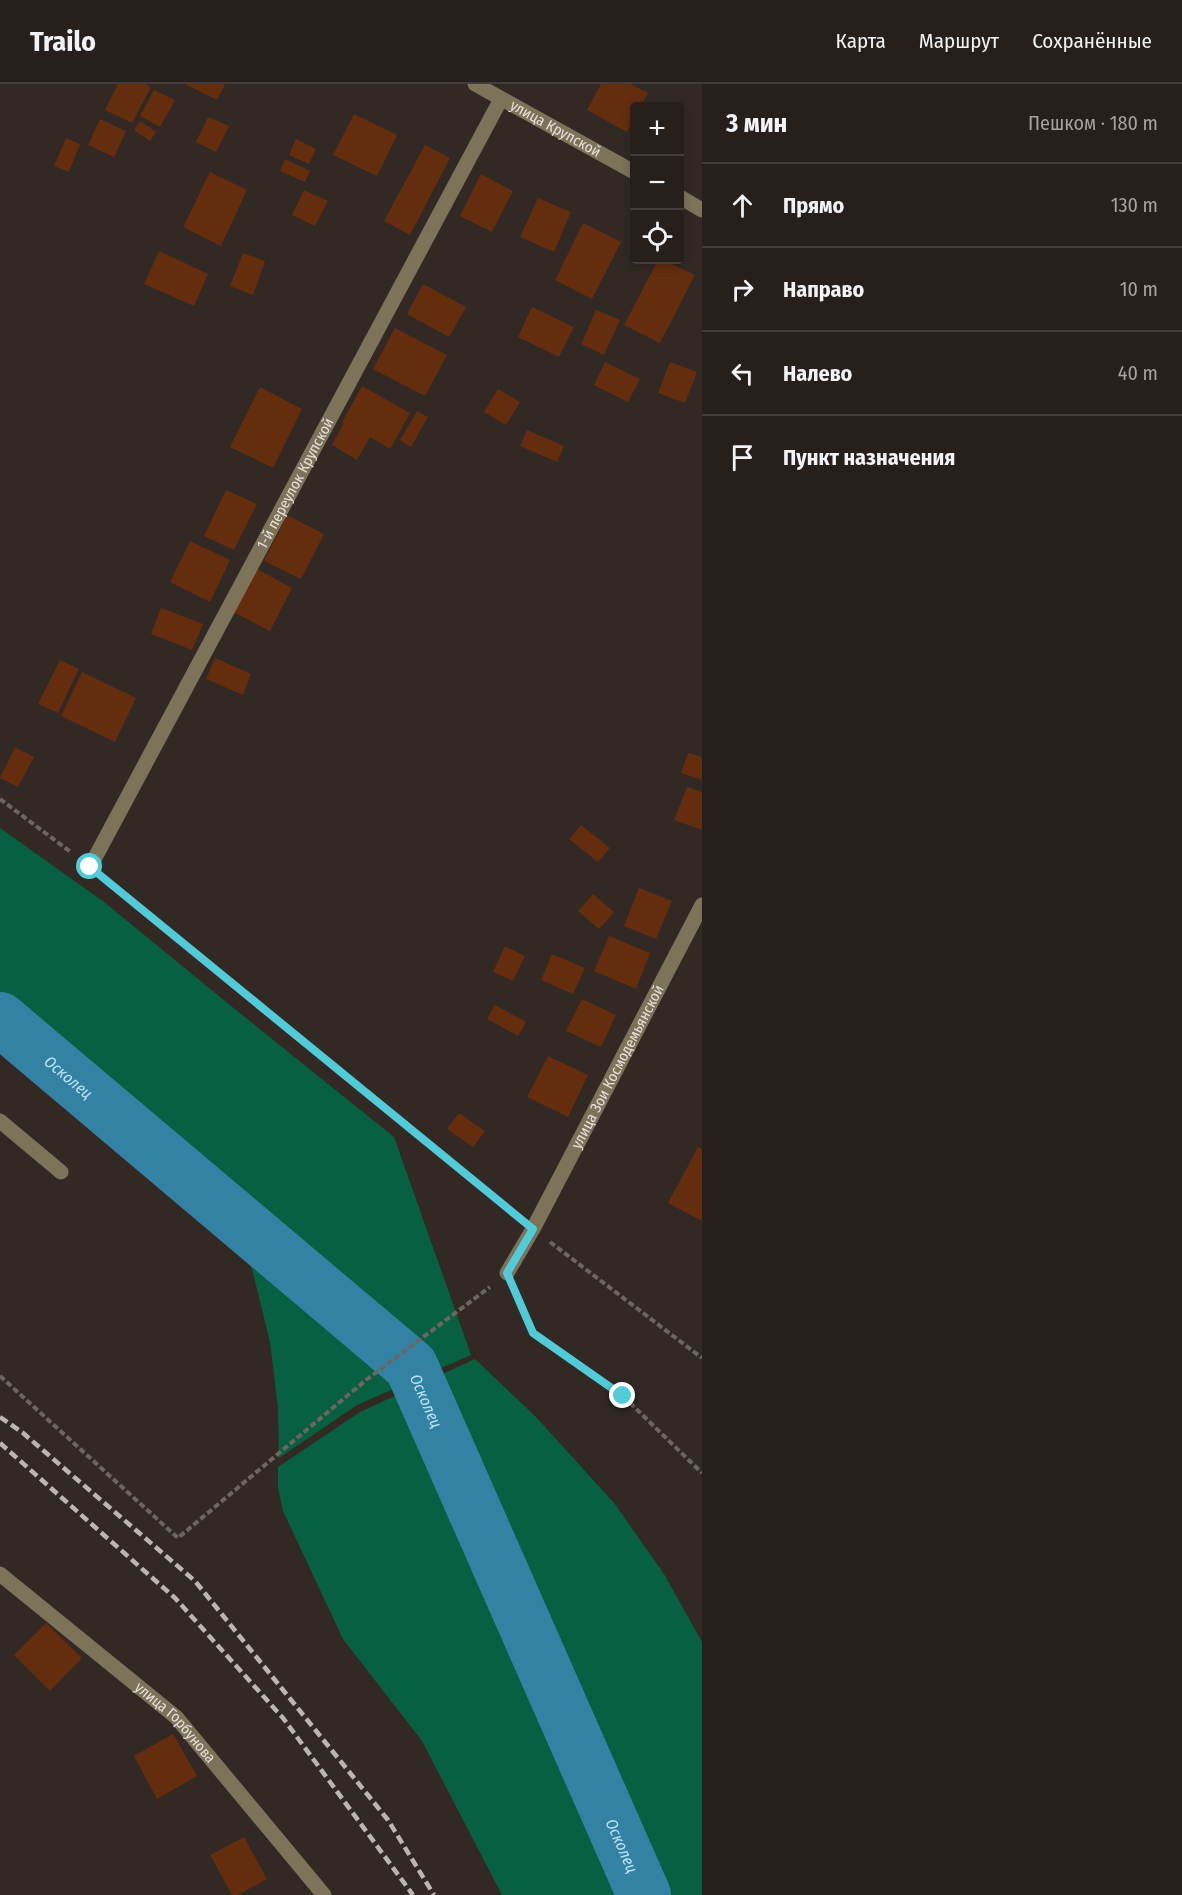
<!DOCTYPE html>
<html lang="ru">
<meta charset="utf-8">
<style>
body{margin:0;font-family:"Fira Sans Condensed",sans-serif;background:#322c29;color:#f1f3f6}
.controls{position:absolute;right:18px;top:18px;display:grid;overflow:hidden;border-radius:6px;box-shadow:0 3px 9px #0003}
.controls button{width:54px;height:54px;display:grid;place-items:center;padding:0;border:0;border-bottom:2px solid #423d3b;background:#261f1c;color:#f1f3f6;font:30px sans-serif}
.stop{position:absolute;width:18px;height:18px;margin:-14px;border:4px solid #52cbd9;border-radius:50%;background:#fff}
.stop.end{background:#52cbd9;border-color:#fff;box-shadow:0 2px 6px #0008}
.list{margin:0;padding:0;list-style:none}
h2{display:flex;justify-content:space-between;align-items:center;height:78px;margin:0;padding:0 24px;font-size:26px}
h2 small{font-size:20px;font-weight:400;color:#a4a2a3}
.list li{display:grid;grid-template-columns:39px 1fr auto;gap:18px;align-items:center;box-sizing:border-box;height:84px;padding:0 24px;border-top:2px solid #423d3b}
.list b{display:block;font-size:22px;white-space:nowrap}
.list em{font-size:20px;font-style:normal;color:#a4a2a3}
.icon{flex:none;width:33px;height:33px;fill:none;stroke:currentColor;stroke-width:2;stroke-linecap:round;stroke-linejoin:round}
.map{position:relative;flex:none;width:702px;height:1811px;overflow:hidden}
header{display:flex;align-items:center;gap:36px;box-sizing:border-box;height:84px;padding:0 30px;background:#261f1c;border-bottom:2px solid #423d3b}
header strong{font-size:28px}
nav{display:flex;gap:33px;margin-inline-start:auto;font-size:21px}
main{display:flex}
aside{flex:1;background:#261f1c}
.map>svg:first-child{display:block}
.forest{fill:#086043}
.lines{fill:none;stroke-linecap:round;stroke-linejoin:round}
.river{stroke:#3482a3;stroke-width:54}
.building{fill:#642d0d}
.path{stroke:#6d6561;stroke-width:4;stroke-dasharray:6 3;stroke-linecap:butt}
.minor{stroke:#7c7358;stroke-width:15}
.rail{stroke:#bcb6b2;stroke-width:4.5;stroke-dasharray:9 4.5;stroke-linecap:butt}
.route{stroke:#52cbd9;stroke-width:8}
.labels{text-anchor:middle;stroke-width:5;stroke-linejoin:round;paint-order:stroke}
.street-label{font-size:15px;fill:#e6e0dd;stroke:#322925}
.water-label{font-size:16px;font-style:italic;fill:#bde3f6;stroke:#322925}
</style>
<header>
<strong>Trailo</strong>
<nav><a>Карта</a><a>Маршрут</a><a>Сохранённые</a></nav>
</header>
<main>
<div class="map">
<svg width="702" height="1811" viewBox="0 0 702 1811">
<rect width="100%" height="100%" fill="#322925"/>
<!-- forest -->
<g class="forest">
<polygon points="0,744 104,818 231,922 394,1053 471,1271 357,1321 279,1374 278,1323 270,1258 252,1185 226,1140 188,1096 81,1016 0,950"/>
<polygon points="475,1275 536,1333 614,1419 664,1490 702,1558 702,1811 502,1811 422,1657 343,1555 283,1427 278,1403 278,1383 360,1328"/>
</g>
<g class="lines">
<!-- river -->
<path class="river" id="s1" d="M0,935L411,1282L644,1811"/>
</g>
<!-- building -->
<g class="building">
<polygon points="118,0 145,0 151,3 132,39 105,26"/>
<polygon points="185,0 225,0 217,16"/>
<polygon points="601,0 630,0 648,9 641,22 634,22 634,34 627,48 587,26"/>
<polygon points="154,6 175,16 160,43 140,32"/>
<polygon points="354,30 397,51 377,92 333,71"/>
<polygon points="208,33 229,42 216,68 196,58"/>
<polygon points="100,35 126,47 114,73 88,61"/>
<polygon points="140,37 156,48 150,57 134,46"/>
<polygon points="66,54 80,60 69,88 54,82"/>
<polygon points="296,55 316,65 309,80 289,71"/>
<polygon points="425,61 450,74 410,151 384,137"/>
<polygon points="285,75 310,87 305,98 280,87"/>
<polygon points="210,88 247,106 221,162 183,143"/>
<polygon points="481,90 513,107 492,148 460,132"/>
<polygon points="304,106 328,117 315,142 292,131"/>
<polygon points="538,114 571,128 554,168 520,153"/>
<polygon points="583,139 621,158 592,215 555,196"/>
<polygon points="159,167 208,190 194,222 144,200"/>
<polygon points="243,169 265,177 253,211 230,202"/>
<polygon points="658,176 664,176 695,191 660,259 624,241"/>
<polygon points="423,200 466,223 449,253 407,230"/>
<polygon points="532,223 574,243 559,273 518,253"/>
<polygon points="596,226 620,236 604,271 581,260"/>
<polygon points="395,244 447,271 425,312 373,285"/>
<polygon points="605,278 640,295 628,318 594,301"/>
<polygon points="670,278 697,288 685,319 658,309"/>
<polygon points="362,302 410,329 390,365 370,353 357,376 332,361 344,339 342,338"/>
<polygon points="260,303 302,325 273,384 230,363"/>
<polygon points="498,305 520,318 506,341 484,328"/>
<polygon points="417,327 428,333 411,363 400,356"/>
<polygon points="527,346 564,362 557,378 520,362"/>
<polygon points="226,406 257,420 234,466 204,452"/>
<polygon points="287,431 324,450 301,495 264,477"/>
<polygon points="190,457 230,476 210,518 170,498"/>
<polygon points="255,484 292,504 270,547 233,528"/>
<polygon points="161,524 203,540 192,566 151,550"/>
<polygon points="215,574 251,590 243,611 206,595"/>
<polygon points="60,576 79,585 58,629 38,620"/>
<polygon points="82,588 136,614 115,658 61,632"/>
<polygon points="15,663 34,673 18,703 0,694"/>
<polygon points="688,669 702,673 702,696 681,689"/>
<polygon points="687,703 702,708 702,746 674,736"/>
<polygon points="581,741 610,764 598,778 569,755"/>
<polygon points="639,804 672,817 656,855 624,842"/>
<polygon points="593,810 614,828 599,845 578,827"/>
<polygon points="609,852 650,869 636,905 594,887"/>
<polygon points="505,862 525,872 513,897 493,888"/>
<polygon points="552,870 585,884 573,910 541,896"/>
<polygon points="582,915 616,931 601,963 566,947"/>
<polygon points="495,921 526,938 518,952 487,935"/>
<polygon points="548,972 588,991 568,1033 527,1013"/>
<polygon points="459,1029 485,1047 473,1063 447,1045"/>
<polygon points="698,1063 702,1065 702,1137 668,1119"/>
<polygon points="46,1539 82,1574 50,1607 14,1571"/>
<polygon points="173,1650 197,1692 157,1715 134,1672"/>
<polygon points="244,1753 267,1795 238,1811 232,1811 210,1771"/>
</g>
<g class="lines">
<!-- path -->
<g class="path">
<polyline points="0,715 72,769"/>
<polyline points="106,796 516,1131"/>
<polyline points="550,1158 702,1274"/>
<polyline points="516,1210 533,1249 623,1312 702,1389"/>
<polyline points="0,1292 178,1454 366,1296 490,1203"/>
</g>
<!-- minor -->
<g class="minor">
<path id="s2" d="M475,0L634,88"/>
<polyline points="680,113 702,126"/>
<path id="s3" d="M90,783L501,15"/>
<polyline points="0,1037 61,1088"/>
<path id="s4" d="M507,1189L533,1145L702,821"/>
<path id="s5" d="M0,1490L176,1633L324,1811"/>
</g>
<!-- rail -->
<g class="rail">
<polyline points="0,1333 23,1349 195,1497 388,1736 434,1811"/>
<polyline points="0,1359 175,1514 283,1634 413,1811"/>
</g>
</g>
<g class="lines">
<!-- route -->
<polyline class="route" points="90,783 533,1145 507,1189 533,1249 623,1312"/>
</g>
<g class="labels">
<!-- street labels -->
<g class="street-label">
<text dy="5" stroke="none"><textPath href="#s2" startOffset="92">улица Крупской</textPath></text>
<text dy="5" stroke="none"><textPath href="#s3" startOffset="435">1-й переулок Крупской</textPath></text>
<text dy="5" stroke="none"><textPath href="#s4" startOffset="234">улица Зои Космодемьянской</textPath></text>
<text dy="5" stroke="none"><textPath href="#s5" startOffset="230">улица Горбунова</textPath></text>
</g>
<!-- water labels -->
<g class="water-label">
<text dy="6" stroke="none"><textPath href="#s1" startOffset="90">Осколец</textPath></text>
<text dy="6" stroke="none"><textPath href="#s1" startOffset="576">Осколец</textPath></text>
<text dy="6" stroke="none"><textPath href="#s1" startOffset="1062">Осколец</textPath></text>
</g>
</g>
</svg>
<div class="controls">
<button>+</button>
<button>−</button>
<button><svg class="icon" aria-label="locate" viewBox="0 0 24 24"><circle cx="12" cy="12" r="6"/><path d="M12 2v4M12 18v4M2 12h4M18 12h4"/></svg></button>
</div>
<div class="stop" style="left:90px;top:783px"></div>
<div class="stop end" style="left:623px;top:1312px"></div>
</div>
<aside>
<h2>3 мин<small>Пешком · 180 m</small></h2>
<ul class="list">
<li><svg class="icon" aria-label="ahead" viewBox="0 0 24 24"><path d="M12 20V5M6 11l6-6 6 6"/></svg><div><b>Прямо</b></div><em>130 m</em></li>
<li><svg class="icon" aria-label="right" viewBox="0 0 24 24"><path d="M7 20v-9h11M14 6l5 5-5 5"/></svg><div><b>Направо</b></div><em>10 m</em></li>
<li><svg class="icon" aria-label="left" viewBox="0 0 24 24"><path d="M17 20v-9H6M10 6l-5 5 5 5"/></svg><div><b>Налево</b></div><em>40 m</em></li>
<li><svg class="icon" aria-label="arrive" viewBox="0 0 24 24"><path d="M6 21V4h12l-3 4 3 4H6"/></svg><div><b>Пункт назначения</b></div></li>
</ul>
</aside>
</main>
